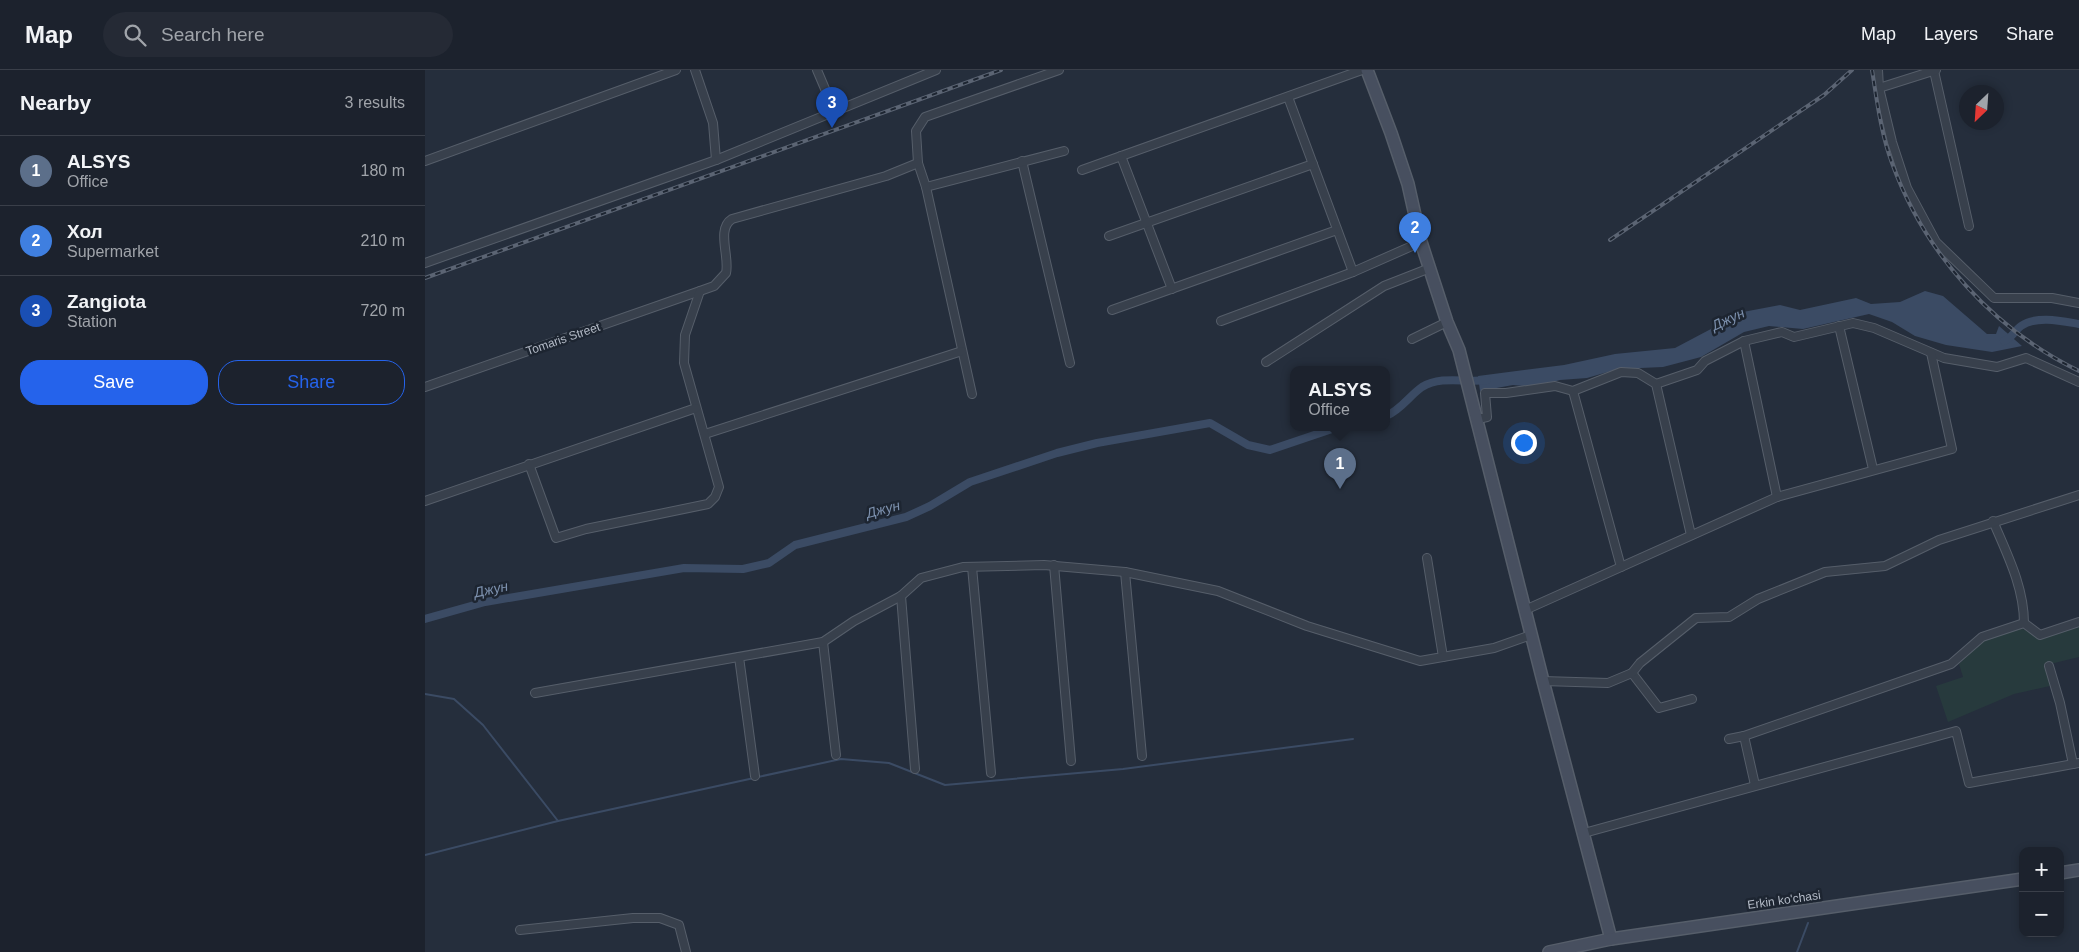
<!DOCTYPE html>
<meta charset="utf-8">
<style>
body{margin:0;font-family:Arial,sans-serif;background:#252a35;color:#f1f3f6}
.controls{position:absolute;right:15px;bottom:15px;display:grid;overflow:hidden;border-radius:10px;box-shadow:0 2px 8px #0003}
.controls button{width:45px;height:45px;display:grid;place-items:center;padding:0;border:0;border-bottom:1px solid #3a3f49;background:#1c222d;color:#f1f3f6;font:25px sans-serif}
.compass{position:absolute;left:1534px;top:15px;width:45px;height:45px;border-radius:50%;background:#1c222d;box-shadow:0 2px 8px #0003;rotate:205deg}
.you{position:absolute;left:1098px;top:372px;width:18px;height:18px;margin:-12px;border:4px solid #fff;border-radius:50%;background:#1a73e8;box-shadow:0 0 0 8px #1a73e833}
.badge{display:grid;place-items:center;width:32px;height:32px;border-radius:50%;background:#2563eb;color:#fff;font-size:16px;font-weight:700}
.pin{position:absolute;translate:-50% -41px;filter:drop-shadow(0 1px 2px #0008)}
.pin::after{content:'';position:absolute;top:26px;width:18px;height:15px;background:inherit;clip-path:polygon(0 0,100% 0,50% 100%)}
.popup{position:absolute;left:865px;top:296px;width:100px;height:65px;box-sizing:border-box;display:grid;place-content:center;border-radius:10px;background:#1c222d;filter:drop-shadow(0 1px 4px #0005);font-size:16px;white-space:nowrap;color:#a0a4aa}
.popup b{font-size:19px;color:#f1f3f6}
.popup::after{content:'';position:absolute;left:50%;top:100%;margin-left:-10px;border:10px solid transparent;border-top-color:#1c222d}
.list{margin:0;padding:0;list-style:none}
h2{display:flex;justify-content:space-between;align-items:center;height:65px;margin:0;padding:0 20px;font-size:21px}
h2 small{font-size:16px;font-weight:400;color:#a0a4aa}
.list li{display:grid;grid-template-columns:32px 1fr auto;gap:15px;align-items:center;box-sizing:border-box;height:70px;padding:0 20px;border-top:1px solid #3a3f49}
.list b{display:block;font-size:19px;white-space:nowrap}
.list p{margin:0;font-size:16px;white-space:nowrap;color:#a0a4aa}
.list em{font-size:16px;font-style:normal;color:#a0a4aa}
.actions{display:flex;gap:10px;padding:15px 20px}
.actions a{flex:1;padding:11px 0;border:1px solid #2563eb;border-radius:20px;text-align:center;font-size:18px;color:#2563eb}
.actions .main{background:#2563eb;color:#fff}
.icon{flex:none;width:28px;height:28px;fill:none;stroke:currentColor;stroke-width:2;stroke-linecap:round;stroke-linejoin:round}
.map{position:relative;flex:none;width:1654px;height:882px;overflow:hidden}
header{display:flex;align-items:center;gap:30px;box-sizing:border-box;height:70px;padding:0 25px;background:#1c222d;border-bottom:1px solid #3a3f49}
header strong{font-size:24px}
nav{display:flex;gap:28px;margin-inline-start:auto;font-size:18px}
.search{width:350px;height:45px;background:#252a35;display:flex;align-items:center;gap:12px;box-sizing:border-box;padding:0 18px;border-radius:28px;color:#a0a4aa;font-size:19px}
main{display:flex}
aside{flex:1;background:#1c222d}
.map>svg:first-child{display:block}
.green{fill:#273a3d}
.water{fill:#3b4b64}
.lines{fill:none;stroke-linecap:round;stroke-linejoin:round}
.stream{stroke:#3b4b64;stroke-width:2}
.canal{stroke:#3b4b64;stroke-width:8}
.street-casing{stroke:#565e6a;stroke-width:10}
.secondary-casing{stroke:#565e6a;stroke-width:14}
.street{stroke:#38404c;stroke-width:8}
.secondary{stroke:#474f5f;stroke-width:11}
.rail-casing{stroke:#5b6473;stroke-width:4}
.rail{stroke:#1d2531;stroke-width:2;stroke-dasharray:5.5;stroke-linecap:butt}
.labels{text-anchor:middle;stroke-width:5;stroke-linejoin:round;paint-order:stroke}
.street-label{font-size:12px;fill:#b4bbc7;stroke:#1d2531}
.water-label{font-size:14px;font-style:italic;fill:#7d91ae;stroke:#1d2531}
</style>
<header>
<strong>Map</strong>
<div class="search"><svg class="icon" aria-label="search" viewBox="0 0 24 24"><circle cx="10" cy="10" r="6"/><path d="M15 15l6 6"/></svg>Search here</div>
<nav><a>Map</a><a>Layers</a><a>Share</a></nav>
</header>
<main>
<aside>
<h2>Nearby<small>3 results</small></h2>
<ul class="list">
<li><span class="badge" style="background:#5c6f8a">1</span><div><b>ALSYS</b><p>Office</p></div><em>180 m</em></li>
<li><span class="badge" style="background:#3f7fe0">2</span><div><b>Хол</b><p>Supermarket</p></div><em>210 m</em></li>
<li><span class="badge" style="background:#1a4fb4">3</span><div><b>Zangiota</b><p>Station</p></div><em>720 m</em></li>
</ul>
<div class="actions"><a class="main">Save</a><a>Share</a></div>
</aside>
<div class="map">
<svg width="1654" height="882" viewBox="0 0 1654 882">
<rect width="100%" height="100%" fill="#252e3c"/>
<!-- green -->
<polygon class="green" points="1654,556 1654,587 1621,595 1625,616 1589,624 1523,652 1511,616 1538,607 1534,594 1561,568 1596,558 1617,569"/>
<!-- water -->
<polygon class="water" points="1500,221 1518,226 1562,264 1571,264 1574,256 1597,276 1567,282 1521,275 1490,266 1467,252 1444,244 1378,259 1344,256 1319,262 1276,287 1238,297 1193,299 1162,308 1135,310 1109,317 1088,315 1055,321 1053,306 1139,295 1190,284 1250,278 1318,242 1355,235 1375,240 1431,228 1446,234 1475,232"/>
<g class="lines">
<!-- stream -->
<g class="stream">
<polyline points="0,624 29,629 58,655 133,751"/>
<polyline points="333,707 416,689 464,693 520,715 698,699 928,669"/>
<polyline points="0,785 133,751 329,708"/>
<polyline points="1372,882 1383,853"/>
</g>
<!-- canal -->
<g class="canal">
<path d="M1579,271C1587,268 1590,260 1596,256C1612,245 1637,251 1654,254"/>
<path d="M961,346C976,340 984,326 997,317C1017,305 1041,313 1062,310"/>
<polyline points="0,549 60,532 259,498 318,499 344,493 370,475 481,447 505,436 545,412 632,383 672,373 785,353 823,375 845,380 910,358"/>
</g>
<!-- street casing -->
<g class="street-casing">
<g id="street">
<polyline points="270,0 288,53 291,90"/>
<polyline points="392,0 409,40"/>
<polyline points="1453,0 1454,18 1467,72 1482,118 1511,172 1569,228 1627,228 1654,233"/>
<polyline points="1509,1 1544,156"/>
<polyline points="1454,18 1511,0"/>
<polyline points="863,27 928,202"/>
<polyline points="696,86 747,219"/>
<polyline points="0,91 251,0"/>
<polyline points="597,91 645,293"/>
<polyline points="657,100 937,0"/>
<polyline points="501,117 639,81"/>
<polyline points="684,166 888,94"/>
<polyline points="0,193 291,90 511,0"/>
<polyline points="687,240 912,160"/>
<polyline points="796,251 928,202 996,172"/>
<polyline points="1414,256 1448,399"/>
<polyline points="987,269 1022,252"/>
<polyline points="1319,271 1352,427"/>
<polyline points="841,292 959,216 1005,198"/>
<polyline points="1231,314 1272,300 1280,291 1319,271 1357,262 1369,267 1428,253 1449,258 1519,288 1572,297 1601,288 1654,312"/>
<polyline points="0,317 275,221"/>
<polyline points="1148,321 1196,497"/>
<polyline points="547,324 501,117 493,93 491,61 500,47 634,0"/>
<polyline points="1053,349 1062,347 1060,323 1081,323 1130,316 1148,321 1196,302 1213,303 1231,314 1266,465"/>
<polyline points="280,364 537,281"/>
<path d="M104,394L131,468L161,459L283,434L290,427L294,417L259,293L260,265L275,221L289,216L301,203C305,187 291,159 307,149L461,106L493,93"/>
<polyline points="0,431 271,338"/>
<path d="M1568,451C1582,484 1599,517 1599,553"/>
<polyline points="1002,488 1018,587"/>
<polyline points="629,495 646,691"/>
<polyline points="547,497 566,703"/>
<polyline points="700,502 717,686"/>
<polyline points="476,526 490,699"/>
<polyline points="1100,540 1352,427 1527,379 1506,283"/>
<polyline points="398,572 411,685"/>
<polyline points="314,587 330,706"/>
<polyline points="1624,596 1635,633 1648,694"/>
<polyline points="1207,603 1234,638 1267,629"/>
<polyline points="1118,611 1183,613 1207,603 1215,593 1271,548 1304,547 1333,529 1400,502 1460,496 1514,470 1654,425"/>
<polyline points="110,623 398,572 429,551 476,526 496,508 538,497 619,495 700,502 793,521 882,556 995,591 1069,578 1106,565"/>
<polyline points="1319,666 1330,715"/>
<polyline points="1304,669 1319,666 1526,594 1557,567 1599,553 1615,565 1654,552"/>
<polyline points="1159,763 1531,661 1544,713 1654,693"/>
<polyline points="95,860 208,848 235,848 254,855 261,882"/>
</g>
</g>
<!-- secondary casing -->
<g class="secondary-casing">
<g id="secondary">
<polyline points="942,0 966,63 983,114 996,172 1022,252 1034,280 1118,611 1186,869"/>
<polyline points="1635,803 1654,800"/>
<polyline points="1124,882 1186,869 1598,809"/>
</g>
</g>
<!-- street -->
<use href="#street" class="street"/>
<!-- secondary -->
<use href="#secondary" class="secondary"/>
<!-- rail casing -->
<g class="rail-casing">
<g id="rail">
<path d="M1447,0C1452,31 1456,64 1467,93C1500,184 1568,259 1654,301"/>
<polyline points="1185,170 1399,25 1427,0"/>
<polyline points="0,208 576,0"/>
</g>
</g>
<!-- rail -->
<use href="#rail" class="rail"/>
</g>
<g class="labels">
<!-- street labels -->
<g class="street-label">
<text transform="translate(138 269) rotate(-19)" y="4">Tomaris Street</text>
<text transform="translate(1359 830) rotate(-8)" y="4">Erkin ko'chasi</text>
</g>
<!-- water labels -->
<g class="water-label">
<text transform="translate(1303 249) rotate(-25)" y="5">Джун</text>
<text transform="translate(458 439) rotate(-15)" y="5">Джун</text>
<text transform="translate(66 519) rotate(-12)" y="5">Джун</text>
</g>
</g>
</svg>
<div class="controls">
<button>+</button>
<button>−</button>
</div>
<svg class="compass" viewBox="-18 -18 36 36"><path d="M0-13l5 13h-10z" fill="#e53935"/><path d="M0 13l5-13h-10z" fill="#a0a4aa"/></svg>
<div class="you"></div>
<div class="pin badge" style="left:915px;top:419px;background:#5c6f8a">1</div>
<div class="popup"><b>ALSYS</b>Office</div>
<div class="pin badge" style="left:990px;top:183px;background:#3f7fe0">2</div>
<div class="pin badge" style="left:407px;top:58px;background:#1a4fb4">3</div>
</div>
</main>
